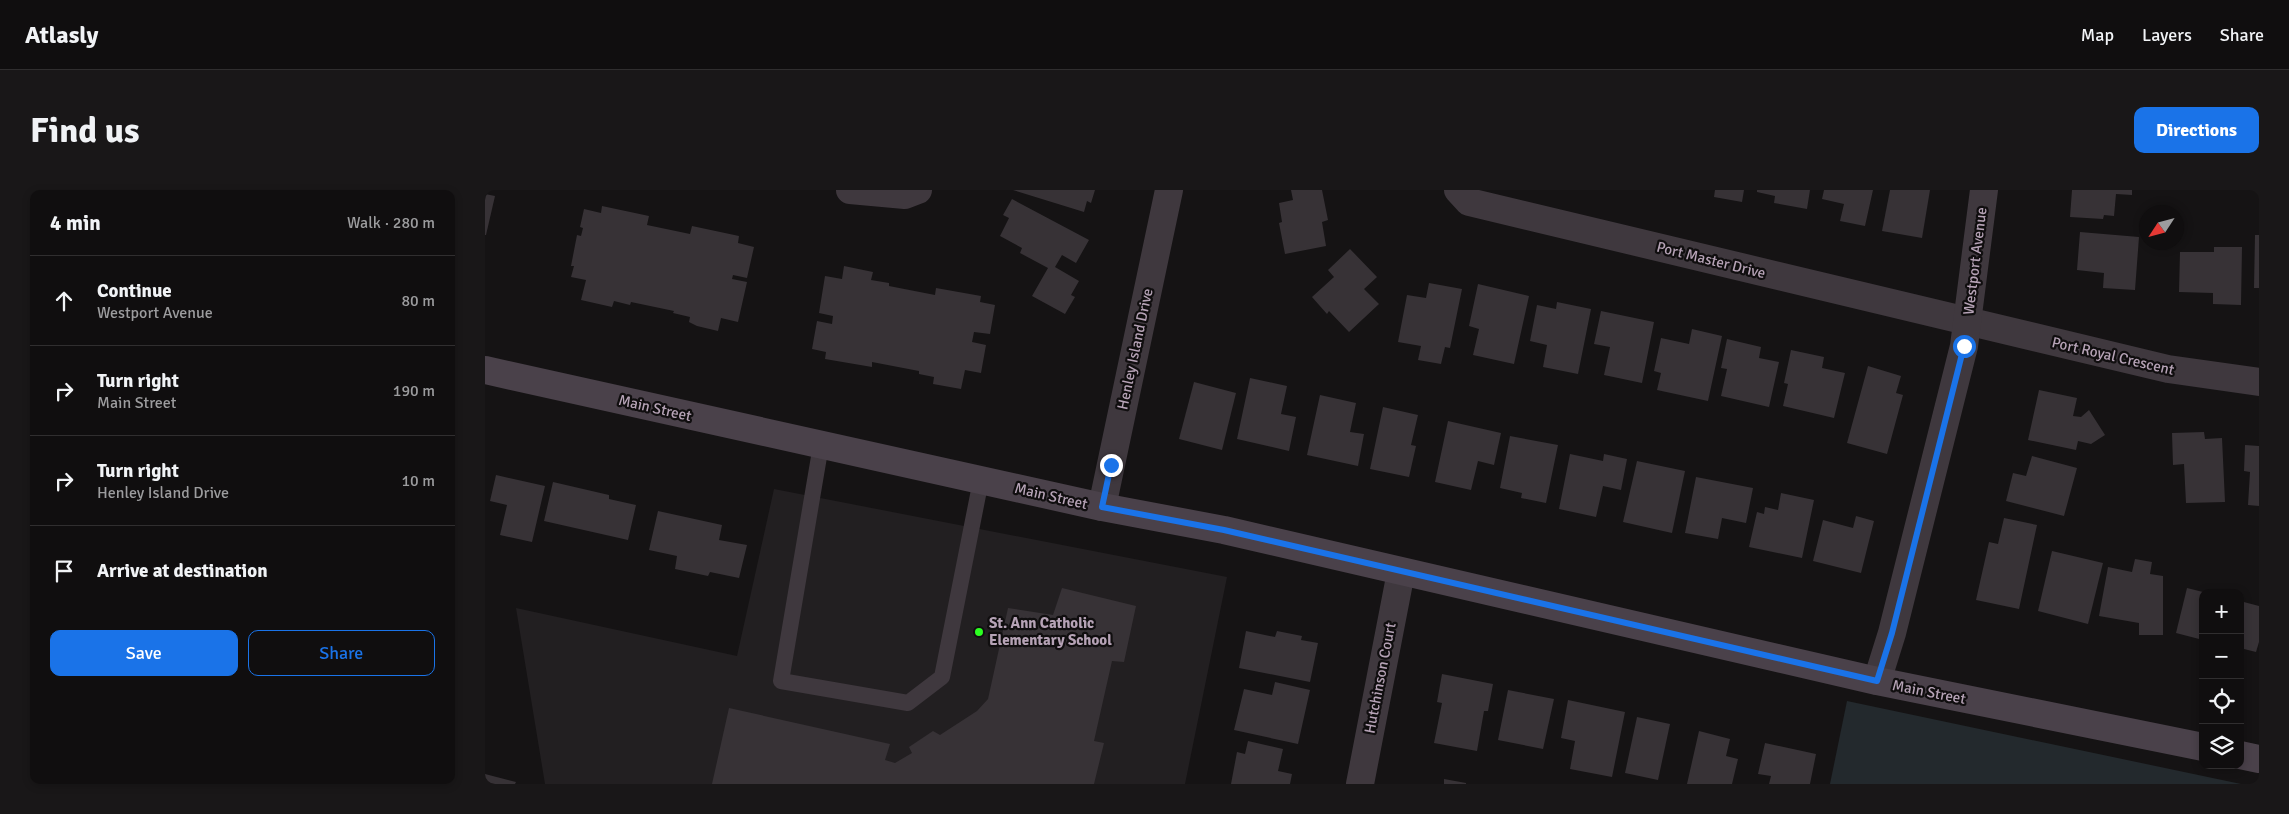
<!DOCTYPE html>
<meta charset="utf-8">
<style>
body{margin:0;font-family:Signika,sans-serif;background:#191718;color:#f1f3f6}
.controls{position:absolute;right:15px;bottom:15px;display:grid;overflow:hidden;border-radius:10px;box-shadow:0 2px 8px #0003}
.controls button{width:45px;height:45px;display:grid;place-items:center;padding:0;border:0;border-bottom:1px solid #302e2f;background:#100e0f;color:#f1f3f6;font:25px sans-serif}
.compass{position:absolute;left:1654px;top:15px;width:45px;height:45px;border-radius:50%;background:#100e0f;box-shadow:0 2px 8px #0003;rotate:234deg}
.stop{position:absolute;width:15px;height:15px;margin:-11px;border:4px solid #1a73e8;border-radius:50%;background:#fff}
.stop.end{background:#1a73e8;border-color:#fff;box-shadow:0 1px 5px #0008}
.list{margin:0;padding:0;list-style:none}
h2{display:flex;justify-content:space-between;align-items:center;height:65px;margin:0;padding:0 20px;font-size:21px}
h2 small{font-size:16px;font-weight:400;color:#9c9c9e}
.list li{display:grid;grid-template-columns:32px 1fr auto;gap:15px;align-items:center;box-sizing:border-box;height:90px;padding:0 20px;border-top:1px solid #302e2f}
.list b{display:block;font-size:19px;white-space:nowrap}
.list p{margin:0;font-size:16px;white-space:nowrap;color:#9c9c9e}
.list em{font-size:16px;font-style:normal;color:#9c9c9e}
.actions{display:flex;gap:10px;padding:15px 20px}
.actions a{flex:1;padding:11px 0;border:1px solid #1a73e8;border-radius:10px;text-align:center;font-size:18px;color:#1a73e8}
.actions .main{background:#1a73e8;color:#fff}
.icon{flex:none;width:28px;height:28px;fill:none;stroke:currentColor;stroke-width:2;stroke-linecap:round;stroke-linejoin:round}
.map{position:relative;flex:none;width:1774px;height:594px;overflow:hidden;border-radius:10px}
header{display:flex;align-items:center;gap:30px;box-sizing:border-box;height:70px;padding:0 25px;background:#100e0f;border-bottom:1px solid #302e2f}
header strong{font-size:24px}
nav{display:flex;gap:28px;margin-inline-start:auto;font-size:18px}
.intro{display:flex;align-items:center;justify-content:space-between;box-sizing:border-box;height:120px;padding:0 30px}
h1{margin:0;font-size:35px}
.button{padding:12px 22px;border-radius:10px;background:#1a73e8;color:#fff;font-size:18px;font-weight:700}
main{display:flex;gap:30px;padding:0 30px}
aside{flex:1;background:#100e0f;border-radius:10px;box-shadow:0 2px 8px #0003}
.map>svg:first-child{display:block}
.built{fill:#221f21}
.green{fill:#23292d}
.building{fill:#373236}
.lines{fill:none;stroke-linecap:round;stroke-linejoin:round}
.lane{stroke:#3f383e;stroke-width:16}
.street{stroke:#3f383e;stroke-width:28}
.secondary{stroke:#4a414a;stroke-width:28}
.route{stroke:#1a73e8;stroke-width:6}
.poi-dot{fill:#2cff21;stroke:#100e0f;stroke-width:2}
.labels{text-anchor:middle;stroke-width:4.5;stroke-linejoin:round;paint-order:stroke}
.street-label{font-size:15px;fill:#b6a3b6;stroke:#100e0f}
.poi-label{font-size:15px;font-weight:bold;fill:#b6a3b6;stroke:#100e0f;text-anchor:start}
</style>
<header>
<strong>Atlasly</strong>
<nav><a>Map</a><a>Layers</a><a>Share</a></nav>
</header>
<div class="intro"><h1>Find us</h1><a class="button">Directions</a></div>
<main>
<aside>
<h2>4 min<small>Walk · 280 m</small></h2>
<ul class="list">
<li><svg class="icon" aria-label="ahead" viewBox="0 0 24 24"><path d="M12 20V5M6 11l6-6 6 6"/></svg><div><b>Continue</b><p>Westport Avenue</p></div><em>80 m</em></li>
<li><svg class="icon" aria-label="right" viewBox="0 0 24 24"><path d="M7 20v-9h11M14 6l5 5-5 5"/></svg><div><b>Turn right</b><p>Main Street</p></div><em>190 m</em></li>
<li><svg class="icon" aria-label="right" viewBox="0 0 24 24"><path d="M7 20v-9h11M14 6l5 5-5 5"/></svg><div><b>Turn right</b><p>Henley Island Drive</p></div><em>10 m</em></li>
<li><svg class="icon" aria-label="arrive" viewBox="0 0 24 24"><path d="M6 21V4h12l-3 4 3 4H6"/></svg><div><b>Arrive at destination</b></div></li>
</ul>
<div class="actions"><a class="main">Save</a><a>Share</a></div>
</aside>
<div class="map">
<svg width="1774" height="594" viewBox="0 0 1774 594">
<rect width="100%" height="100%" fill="#151314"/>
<!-- built -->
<polygon class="built" points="289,299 742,387 700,594 60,594 31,418 252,466"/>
<!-- green -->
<polygon class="green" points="1362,511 1756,594 1345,594"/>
<!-- building -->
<g class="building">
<polygon points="528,0 610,0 606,13 602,11 599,22"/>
<polygon points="806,0 837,0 843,30 837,32 841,56 800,64 794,33 797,32 794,13 808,10"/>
<polygon points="1230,0 1259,0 1257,12 1229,7"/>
<polygon points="1272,0 1325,0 1322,19 1289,13 1290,6 1272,2"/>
<polygon points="1339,0 1388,0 1380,36 1355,31 1359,14 1337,9"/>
<polygon points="1405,0 1445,0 1437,48 1397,41"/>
<polygon points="1587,0 1647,0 1647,5 1631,4 1629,26 1619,25 1618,29 1585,27"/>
<polygon points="0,4 10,6 1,45 0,45"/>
<polygon points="527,9 604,50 591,73 577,65 570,77 594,91 586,105 590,107 580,124 547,106 563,78 535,63 537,58 515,46 524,28 518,25"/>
<polygon points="117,16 164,26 162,35 205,44 207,36 254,46 253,53 269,57 262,88 248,85 247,89 262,92 253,132 236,128 233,141 212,136 204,132 205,127 188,123 189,121 146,112 145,115 129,111 127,117 96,110 101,90 86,87 89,76 86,76 92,45 96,46 98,38 95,37 99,19 116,23"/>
<polygon points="1595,42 1654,47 1650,100 1618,98 1619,83 1592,80"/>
<polygon points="1770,45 1774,45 1774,98 1769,98"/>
<polygon points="1729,57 1757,57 1756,115 1728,114 1728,103 1694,102 1695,62 1729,62"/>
<polygon points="865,59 892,87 879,99 894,114 864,142 844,121 842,124 827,107 849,87 843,80"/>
<polygon points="359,76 388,82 386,90 404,93 404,96 450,105 451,98 496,106 495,112 510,115 505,144 489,142 487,152 501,155 496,183 480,180 476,199 448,194 449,187 434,184 434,181 387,172 387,177 340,169 341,162 327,159 332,131 347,134 348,126 334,123 340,86 357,89"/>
<polygon points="944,93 977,99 965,158 960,157 956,174 933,170 936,156 913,152 922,105 941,108"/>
<polygon points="993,94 1044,106 1029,174 988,165 994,139 984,136"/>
<polygon points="1072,112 1106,119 1093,184 1058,177 1062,155 1045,151 1052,115 1071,119"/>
<polygon points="1116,121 1169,132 1157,193 1119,185 1125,157 1109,154"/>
<polygon points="1207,139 1237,146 1223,211 1172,200 1176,183 1169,181 1176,148 1204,154"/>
<polygon points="1242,149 1276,157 1274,168 1294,172 1284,217 1236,206 1242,179 1236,178"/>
<polygon points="1306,160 1339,167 1337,178 1360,183 1349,228 1298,216 1303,194 1299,193"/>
<polygon points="1383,176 1416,186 1411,203 1418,205 1402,264 1362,253"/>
<polygon points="765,188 802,196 796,224 811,227 804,261 752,249"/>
<polygon points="709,192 751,203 737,260 694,249"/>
<polygon points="1554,200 1592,208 1588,226 1596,227 1604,220 1620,245 1606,254 1593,251 1591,260 1543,250"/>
<polygon points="835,205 871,213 865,242 879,244 873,276 822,265"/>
<polygon points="898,217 933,225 926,255 931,256 924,287 885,279"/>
<polygon points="963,231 1016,243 1009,275 993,271 986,300 950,292"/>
<polygon points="1719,242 1720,249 1737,248 1740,312 1701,313 1699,274 1688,275 1687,243"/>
<polygon points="1025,246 1073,255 1061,313 1036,308 1037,303 1015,298"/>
<polygon points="1760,255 1774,256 1774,316 1763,315 1765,282 1759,281"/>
<polygon points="1085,264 1118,271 1119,264 1142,269 1136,300 1118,296 1111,327 1074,319"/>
<polygon points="1547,266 1592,278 1579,326 1521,311 1528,283 1541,286"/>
<polygon points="1152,271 1200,281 1187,343 1138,332"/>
<polygon points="11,285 60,296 47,352 15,345 22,315 5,311"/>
<polygon points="1211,287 1268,298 1261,333 1237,328 1233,349 1200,343"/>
<polygon points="68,292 124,305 124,309 151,315 143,350 59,331"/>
<polygon points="1296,303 1329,310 1317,368 1264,357 1272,322 1279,324 1280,317 1293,320"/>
<polygon points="173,321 237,335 234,350 262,355 254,388 225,382 223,386 190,379 192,366 164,360"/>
<polygon points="1371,326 1389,331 1376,383 1328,371 1338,330 1368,338"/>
<polygon points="1519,328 1552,335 1534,419 1491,410 1504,352 1513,354"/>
<polygon points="1567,361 1618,373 1603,434 1553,421"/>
<polygon points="1650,369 1667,372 1665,384 1678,386 1678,445 1654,445 1654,433 1614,426 1623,377 1647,382"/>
<polygon points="577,398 651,416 639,472 627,471 609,551 619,553 609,594 227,594 244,518 405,554 400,570 410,573 427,563 424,557 448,541 455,545 492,521 503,509 523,418 568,425"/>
<polygon points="1702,398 1718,402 1718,450 1691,443"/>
<polygon points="1755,411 1774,416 1774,452 1771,462 1755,458"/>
<polygon points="761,441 790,447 792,441 817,446 816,450 833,453 825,492 754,478"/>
<polygon points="957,484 1008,494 1003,521 999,521 992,561 949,553 957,513 952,512"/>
<polygon points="790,492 825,500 813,554 749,540 759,499 787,505"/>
<polygon points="1023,500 1069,509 1058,559 1013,550"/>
<polygon points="1083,510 1140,522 1127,587 1085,579 1090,551 1076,548"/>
<polygon points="1152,527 1185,534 1173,590 1140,583"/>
<polygon points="1214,541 1245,549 1241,566 1253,569 1247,594 1202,594"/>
<polygon points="763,551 798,559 793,581 807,584 805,594 746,594 752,562 760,564"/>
<polygon points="1280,553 1331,564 1325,594 1284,594 1286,586 1273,584"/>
<polygon points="0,584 31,592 30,594 0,594"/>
<polygon points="959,589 981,593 981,594 959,594"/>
</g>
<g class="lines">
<!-- lane -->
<polyline class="lane" points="336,255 296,491 423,513 457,487 496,290"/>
<!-- street -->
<g class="street">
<polyline points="365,0 420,5 433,0"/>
<polyline points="973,0 984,12 1683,179 1774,192"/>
<polyline points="617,317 684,0"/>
<polyline points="1392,491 1407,443 1479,156 1499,0"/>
<polyline points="875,594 916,382"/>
</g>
<!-- secondary -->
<g class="secondary">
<polyline points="0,180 617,317 739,340 1392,491 1718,557"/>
<polyline points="1755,565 1774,569"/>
</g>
</g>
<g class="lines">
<!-- route -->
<polyline class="route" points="626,275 617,317 739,340 1392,491 1407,443 1479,156"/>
</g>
<!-- markers -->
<circle class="poi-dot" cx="494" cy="442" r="5"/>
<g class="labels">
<!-- street labels -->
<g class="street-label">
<text transform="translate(1226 70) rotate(14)" y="5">Port Master Drive</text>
<text transform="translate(1490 71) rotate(-83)" y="5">Westport Avenue</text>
<text transform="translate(650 159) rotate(-78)" y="5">Henley Island Drive</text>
<text transform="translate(1628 166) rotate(13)" y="5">Port Royal Crescent</text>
<text transform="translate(170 218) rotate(13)" y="5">Main Street</text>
<text transform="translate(566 306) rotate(13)" y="5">Main Street</text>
<text transform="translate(895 488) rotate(-79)" y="5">Hutchinson Court</text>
<text transform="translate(1444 502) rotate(11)" y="5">Main Street</text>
</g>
<!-- poi labels -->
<g class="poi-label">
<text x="504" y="438">St. Ann Catholic<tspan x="504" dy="17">Elementary School</tspan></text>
</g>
</g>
</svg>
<div class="controls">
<button>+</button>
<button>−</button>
<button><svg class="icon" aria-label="locate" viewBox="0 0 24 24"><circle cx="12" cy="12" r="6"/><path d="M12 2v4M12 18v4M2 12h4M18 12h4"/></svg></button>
<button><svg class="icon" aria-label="layers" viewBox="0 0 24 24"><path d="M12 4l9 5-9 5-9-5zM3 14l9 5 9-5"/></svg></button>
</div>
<svg class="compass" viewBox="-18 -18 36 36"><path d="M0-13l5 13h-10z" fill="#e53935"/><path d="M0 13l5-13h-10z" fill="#9c9c9e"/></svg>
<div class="stop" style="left:1479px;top:156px"></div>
<div class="stop end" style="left:626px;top:275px"></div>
</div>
</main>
